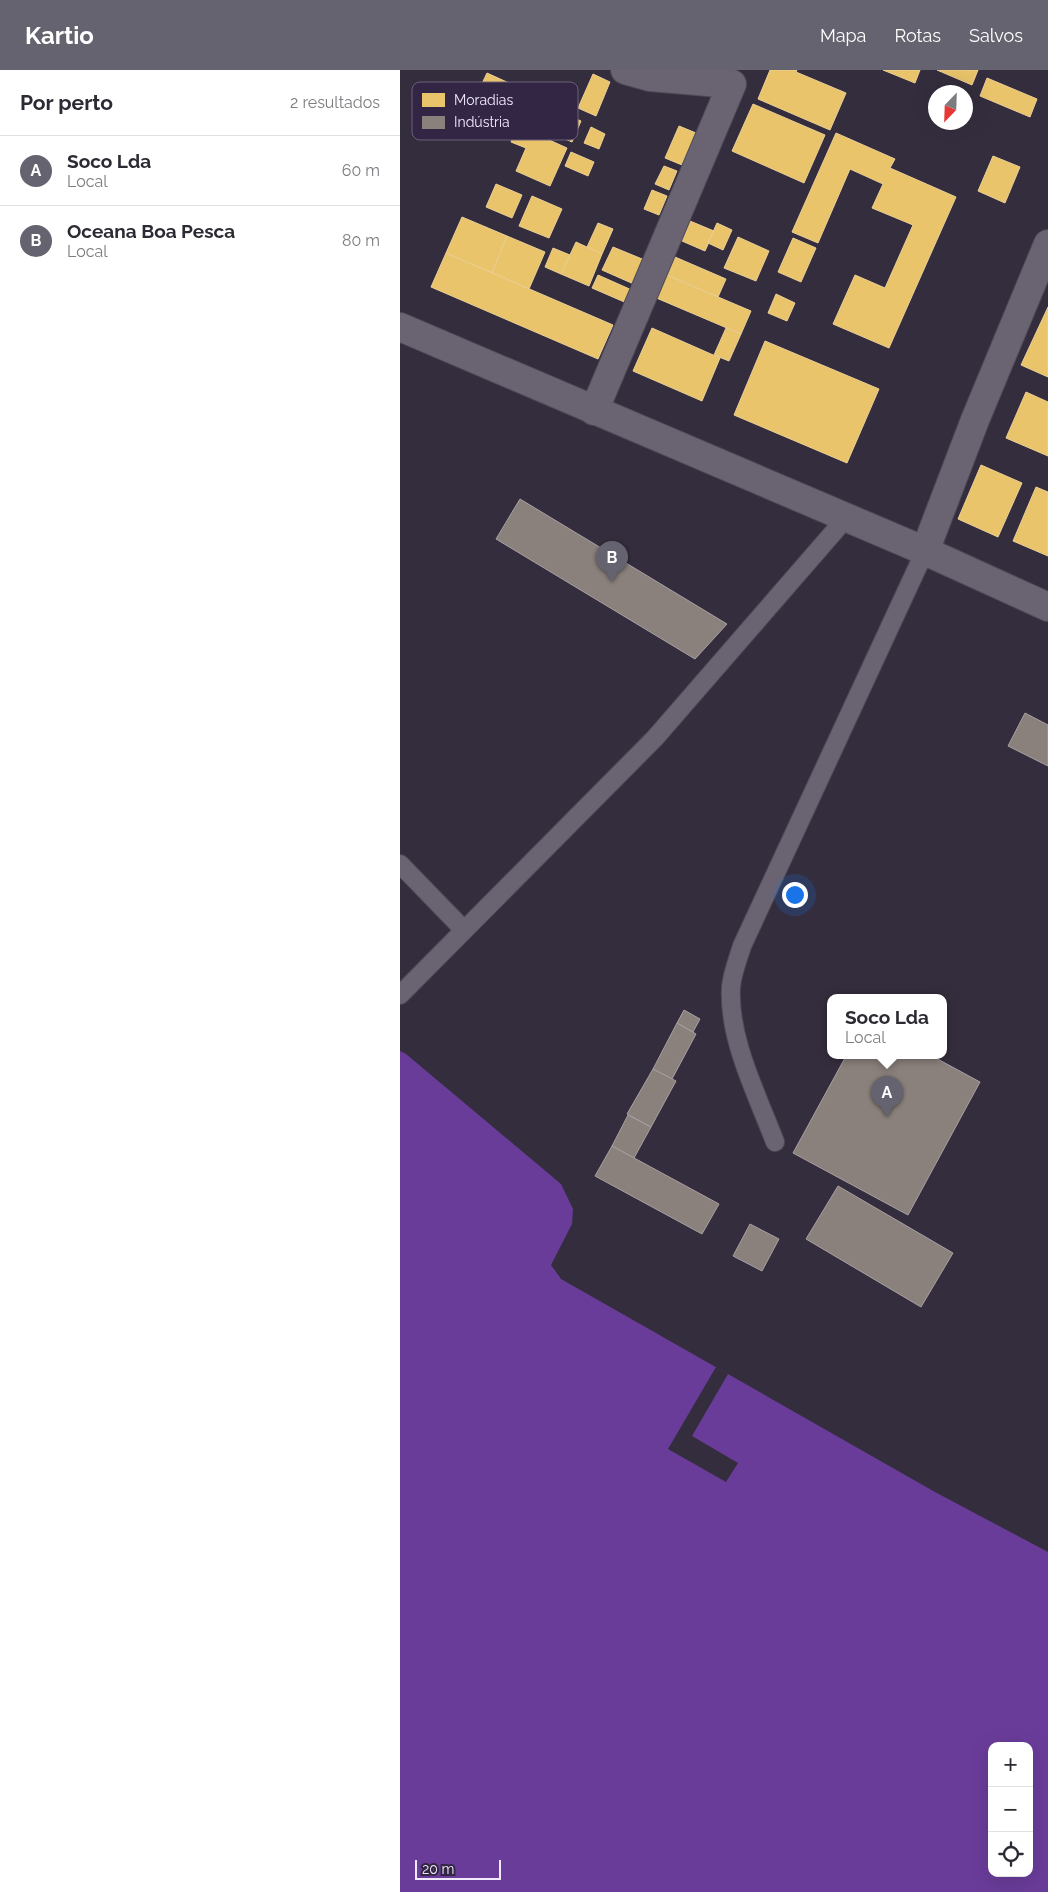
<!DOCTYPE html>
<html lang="pt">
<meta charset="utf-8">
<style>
body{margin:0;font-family:Raleway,sans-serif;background:#f2f2f3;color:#2b2b33}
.controls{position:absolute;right:15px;bottom:15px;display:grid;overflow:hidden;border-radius:10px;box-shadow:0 5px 20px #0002}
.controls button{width:45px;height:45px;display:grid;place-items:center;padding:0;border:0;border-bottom:1px solid #e1e1e2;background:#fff;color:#2b2b33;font:25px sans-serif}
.compass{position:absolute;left:528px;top:15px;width:45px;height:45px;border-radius:50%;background:#fff;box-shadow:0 5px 20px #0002;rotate:203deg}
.scale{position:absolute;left:15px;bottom:12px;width:86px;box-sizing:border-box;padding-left:5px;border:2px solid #f1e9fd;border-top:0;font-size:14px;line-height:18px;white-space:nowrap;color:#f1e9fd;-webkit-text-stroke:4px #332644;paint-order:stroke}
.you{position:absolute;left:394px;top:824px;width:18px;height:18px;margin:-12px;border:4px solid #fff;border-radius:50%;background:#1a73e8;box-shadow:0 0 0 8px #1a73e833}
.badge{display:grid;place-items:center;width:32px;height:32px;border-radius:50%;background:#666370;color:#fff;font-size:16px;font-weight:700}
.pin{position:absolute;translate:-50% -41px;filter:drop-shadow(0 1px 2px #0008)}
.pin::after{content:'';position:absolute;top:26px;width:18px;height:15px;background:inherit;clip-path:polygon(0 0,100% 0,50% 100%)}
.popup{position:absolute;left:427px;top:924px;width:120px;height:65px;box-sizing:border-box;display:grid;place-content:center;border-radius:10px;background:#fff;filter:drop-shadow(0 1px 4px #0005);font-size:16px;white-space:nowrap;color:#7c7c81}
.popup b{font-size:19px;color:#2b2b33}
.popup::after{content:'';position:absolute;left:50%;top:100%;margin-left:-10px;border:10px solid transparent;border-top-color:#fff}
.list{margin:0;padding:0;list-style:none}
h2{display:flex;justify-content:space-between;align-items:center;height:65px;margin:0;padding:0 20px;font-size:21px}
h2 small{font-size:16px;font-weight:400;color:#7c7c81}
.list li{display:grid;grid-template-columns:32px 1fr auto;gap:15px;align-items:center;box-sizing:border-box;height:70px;padding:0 20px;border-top:1px solid #e1e1e2}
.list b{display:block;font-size:19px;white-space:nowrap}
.list p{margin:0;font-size:16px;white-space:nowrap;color:#7c7c81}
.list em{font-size:16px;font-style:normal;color:#7c7c81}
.icon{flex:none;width:28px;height:28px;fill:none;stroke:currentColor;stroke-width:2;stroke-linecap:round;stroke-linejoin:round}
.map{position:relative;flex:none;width:648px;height:1822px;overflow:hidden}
header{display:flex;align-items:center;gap:30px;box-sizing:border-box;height:70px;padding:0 25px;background:#666370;color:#fff}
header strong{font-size:24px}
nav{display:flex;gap:28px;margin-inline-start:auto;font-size:18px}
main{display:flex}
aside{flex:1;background:#fff}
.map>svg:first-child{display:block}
.water{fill:#693c99;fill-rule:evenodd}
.pier{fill:#342d3d}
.homes{fill:#e9c46a;stroke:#ebcf96}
.industry{fill:#8a817c;stroke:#a9a0a3}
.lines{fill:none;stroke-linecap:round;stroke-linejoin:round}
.service-casing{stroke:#4f4957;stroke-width:20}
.minor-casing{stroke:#4f4957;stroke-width:30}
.tertiary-casing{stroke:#4f4957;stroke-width:30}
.service{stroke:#6a6472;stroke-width:18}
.minor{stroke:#6a6472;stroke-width:28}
.tertiary{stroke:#6a6472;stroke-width:28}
.key{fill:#332644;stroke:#6c607c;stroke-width:1}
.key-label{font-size:14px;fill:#f1e9fd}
</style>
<header>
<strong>Kartio</strong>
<nav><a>Mapa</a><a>Rotas</a><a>Salvos</a></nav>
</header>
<main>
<aside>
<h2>Por perto<small>2 resultados</small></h2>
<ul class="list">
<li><span class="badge">A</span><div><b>Soco Lda</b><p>Local</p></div><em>60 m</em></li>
<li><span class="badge">B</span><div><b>Oceana Boa Pesca</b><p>Local</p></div><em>80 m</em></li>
</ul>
</aside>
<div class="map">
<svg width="648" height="1822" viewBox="0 0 648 1822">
<rect width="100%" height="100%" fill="#342d3d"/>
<!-- water -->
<path class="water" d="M0,981L6,984L161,1114L173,1139L172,1154L151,1195L161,1209L535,1422L648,1482V1822H0ZM592,1676H629V1803H592Z"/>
<!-- pier -->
<polygon class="pier" points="316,1297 328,1304 292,1366 338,1393 326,1412 268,1379"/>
<!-- homes -->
<g class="homes">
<polygon points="370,0 397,0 396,2 446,23 430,60 358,29"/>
<polygon points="483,0 520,0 515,13"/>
<polygon points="537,0 578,0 572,15"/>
<polygon points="87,3 120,18 104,54 82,44 90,27 78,22"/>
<polygon points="193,4 210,12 196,46 178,38"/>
<polygon points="587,8 637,29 630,47 580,26"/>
<polygon points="147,22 172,33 162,56 137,45"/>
<polygon points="353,34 425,65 404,113 332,81"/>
<polygon points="167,45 181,51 172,72 158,66"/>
<polygon points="118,56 167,78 150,116 116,101 126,78 111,72"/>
<polygon points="279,56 296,63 282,95 265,88"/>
<polygon points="191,57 205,64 199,79 184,73"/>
<polygon points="436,63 495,89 490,98 556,127 489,278 433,254 455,205 485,218 513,155 472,138 483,114 450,99 418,173 392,162"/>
<polygon points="171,82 194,92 188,106 165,96"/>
<polygon points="593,86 620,97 605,133 578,121"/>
<polygon points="264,96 277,101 269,120 255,114"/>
<polygon points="96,114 122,125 112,148 86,137"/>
<polygon points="252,120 267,126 259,145 244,139"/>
<polygon points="132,126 162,139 149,168 119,156"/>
<polygon points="62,147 107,166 92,203 46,183"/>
<polygon points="290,151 314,161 305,181 282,171"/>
<polygon points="198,153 213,159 202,184 187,177"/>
<polygon points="317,153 332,160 323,180 308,173"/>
<polygon points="107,166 145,182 129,219 92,203"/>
<polygon points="338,167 369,181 356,211 324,198"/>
<polygon points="393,168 416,178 401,212 378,202"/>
<polygon points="176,172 202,184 189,216 161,204"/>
<polygon points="213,177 247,191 236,215 202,200"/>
<polygon points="153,178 170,185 161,204 145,197"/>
<polygon points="46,183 213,255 198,289 31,217"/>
<polygon points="275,187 326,209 318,227 267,205"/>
<polygon points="264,204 351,241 341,264 254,227"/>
<polygon points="198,205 234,221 229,234 192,218"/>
<polygon points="376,224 395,233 387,251 368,243"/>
<polygon points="648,237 648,307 621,295"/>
<polygon points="252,258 320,288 302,331 233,301"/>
<polygon points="326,258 341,264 329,291 314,285"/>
<polygon points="365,271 479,319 447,393 334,345"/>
<polygon points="626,322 648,332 648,386 606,368"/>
<polygon points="581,395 622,413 598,467 558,449"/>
<polygon points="636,417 648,422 648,486 613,471"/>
</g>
<!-- industry -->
<g class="industry">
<polygon points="120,429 327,554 295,589 96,469"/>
<polygon points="625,643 648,655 648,696 608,676"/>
<polygon points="284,940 300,949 293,962 277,953"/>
<polygon points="277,953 296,964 272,1009 253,999"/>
<polygon points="446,986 532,986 580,1012 508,1145 393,1083"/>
<polygon points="253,999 276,1011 251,1057 227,1044"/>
<polygon points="228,1045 251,1057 234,1088 212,1076"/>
<polygon points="212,1076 319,1134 302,1164 195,1106"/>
<polygon points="438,1116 553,1183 521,1237 406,1169"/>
<polygon points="350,1154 379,1169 362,1201 333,1186"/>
</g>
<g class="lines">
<!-- service casing -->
<g class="service-casing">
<g id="service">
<polyline points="0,794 64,860"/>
<polyline points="0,925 255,668 446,448"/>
<path d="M375,1072C357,1024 328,969 331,917C332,904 338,889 342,876L525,481"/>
</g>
</g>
<!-- minor casing -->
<g class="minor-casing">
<g id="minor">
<polyline points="194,341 332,14 250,7 225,0"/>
<polyline points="525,481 575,350 648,174"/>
</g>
</g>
<!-- tertiary casing -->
<g class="tertiary-casing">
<polyline id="tertiary" points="0,257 525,481 648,537"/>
</g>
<!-- service -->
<use href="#service" class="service"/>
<!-- minor -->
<use href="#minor" class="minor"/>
<!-- tertiary -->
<use href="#tertiary" class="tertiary"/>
</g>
<!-- legend -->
<rect x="12" y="12" width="166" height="58" rx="8" class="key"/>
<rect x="22" y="23" width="23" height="14" fill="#e9c46a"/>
<rect x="22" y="46" width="23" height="13" fill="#8a817c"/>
<g class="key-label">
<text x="54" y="35">Moradias</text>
<text x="54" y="57">Indústria</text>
</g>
</svg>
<div class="controls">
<button>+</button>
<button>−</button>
<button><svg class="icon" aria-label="locate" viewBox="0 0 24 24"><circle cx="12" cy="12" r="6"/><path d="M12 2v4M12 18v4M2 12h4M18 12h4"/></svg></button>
</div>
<svg class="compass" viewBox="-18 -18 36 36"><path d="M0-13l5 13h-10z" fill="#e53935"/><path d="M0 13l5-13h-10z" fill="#7c7c81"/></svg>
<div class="scale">20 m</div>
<div class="you"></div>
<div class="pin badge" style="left:487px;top:1047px">A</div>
<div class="popup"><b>Soco Lda</b>Local</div>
<div class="pin badge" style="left:212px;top:512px">B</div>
</div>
</main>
